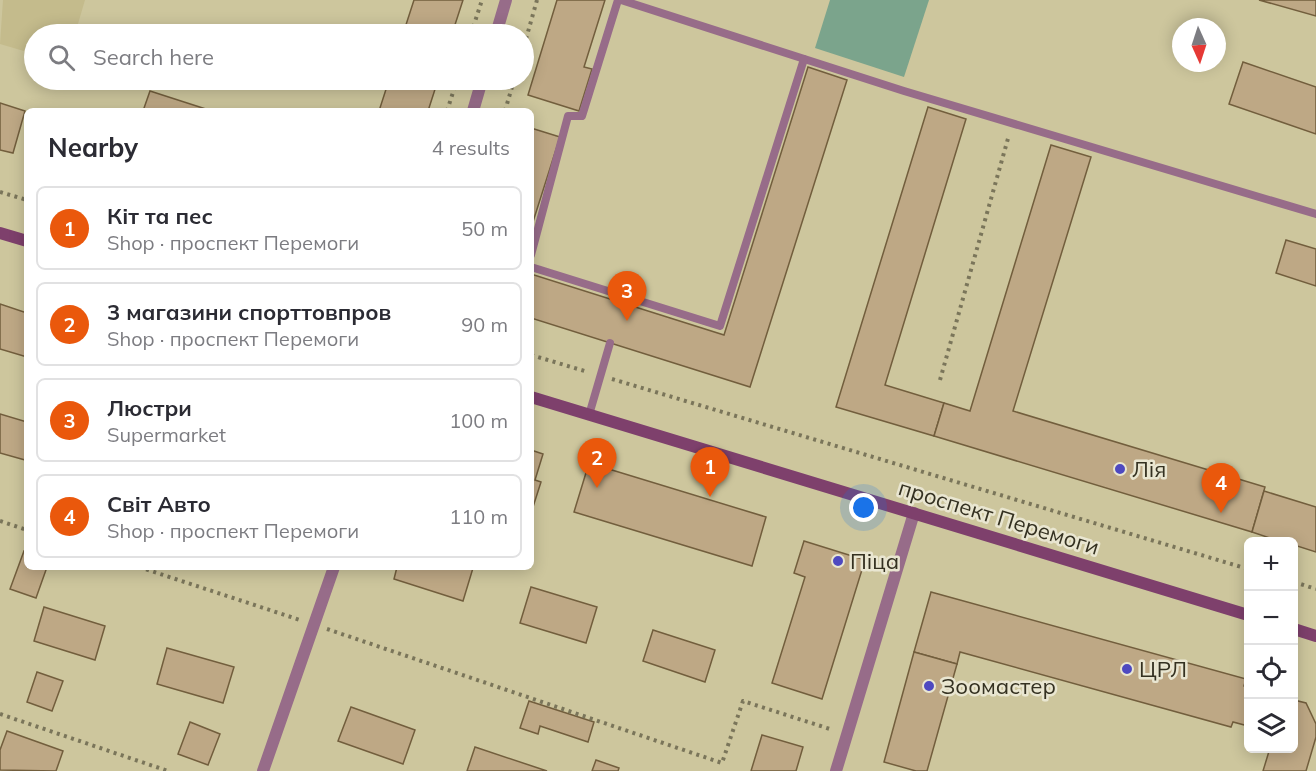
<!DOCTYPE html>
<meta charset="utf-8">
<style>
body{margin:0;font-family:Mulish,sans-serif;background:#f7f7f7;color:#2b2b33}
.controls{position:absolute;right:18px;bottom:18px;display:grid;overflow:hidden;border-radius:9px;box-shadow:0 3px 15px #0003}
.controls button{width:54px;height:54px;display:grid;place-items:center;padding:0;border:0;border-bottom:2px solid #e1e1e2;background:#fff;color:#2b2b33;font:30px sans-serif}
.compass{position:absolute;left:1172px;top:18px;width:54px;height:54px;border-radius:50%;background:#fff;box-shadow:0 3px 15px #0003;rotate:177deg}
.you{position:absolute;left:864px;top:508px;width:21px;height:21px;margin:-15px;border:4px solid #fff;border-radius:50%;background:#1a73e8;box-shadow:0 0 0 9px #1a73e833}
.badge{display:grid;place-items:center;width:39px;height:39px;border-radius:50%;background:#ea580c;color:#fff;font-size:20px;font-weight:700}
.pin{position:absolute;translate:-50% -50px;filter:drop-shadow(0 2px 3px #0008)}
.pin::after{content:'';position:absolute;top:32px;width:21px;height:18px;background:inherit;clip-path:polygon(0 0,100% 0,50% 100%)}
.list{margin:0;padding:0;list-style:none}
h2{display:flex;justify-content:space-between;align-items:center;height:78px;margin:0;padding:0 24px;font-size:26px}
h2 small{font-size:20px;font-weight:400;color:#7c7c81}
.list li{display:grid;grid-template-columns:39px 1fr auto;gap:18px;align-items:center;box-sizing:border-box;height:84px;margin:0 12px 12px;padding:0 12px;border:2px solid #e1e1e2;border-radius:9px}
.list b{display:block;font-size:22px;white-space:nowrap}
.list p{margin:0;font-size:20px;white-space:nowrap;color:#7c7c81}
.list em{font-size:20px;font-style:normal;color:#7c7c81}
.icon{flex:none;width:33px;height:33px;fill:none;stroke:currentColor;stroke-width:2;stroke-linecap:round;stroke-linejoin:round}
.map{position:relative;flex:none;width:1316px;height:771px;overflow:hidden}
.search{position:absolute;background:#fff;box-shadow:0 3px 15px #0003;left:24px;top:24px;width:510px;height:66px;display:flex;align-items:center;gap:15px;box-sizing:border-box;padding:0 21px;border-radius:33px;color:#7c7c81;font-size:22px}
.panel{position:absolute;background:#fff;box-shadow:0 3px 15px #0003;left:24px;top:108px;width:510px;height:462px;border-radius:9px}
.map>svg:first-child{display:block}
.built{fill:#c4bb8c}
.green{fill:#7ba48c}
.building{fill:#bea885;stroke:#725e3d;stroke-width:1.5}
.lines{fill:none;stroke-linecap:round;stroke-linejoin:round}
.path{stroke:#7a755a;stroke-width:4;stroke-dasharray:3 4.5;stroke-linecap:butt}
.lane{stroke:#976c89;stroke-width:8}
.street{stroke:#976c89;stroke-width:12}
.secondary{stroke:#7e406c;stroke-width:12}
.poi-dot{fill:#4e49c0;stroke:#e9e6d1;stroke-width:2}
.labels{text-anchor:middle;stroke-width:5;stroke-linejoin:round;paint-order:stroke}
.poi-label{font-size:22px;fill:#343121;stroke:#e9e6d1;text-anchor:start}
.street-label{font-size:22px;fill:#343121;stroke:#e9e6d1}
</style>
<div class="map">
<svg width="1316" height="771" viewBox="0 0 1316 771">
<rect width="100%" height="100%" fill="#cdc69d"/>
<!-- built -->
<polygon class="built" points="3,0 85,0 75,34 34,34 34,54 0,44"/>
<!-- green -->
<polygon class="green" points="830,0 929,0 904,77 815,48"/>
<!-- building -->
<g class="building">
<polygon points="414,0 463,0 452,34 403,34"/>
<polygon points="557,0 605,0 584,67 592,69 579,111 528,95"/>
<polygon points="1259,0 1316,0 1316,16"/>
<polygon points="1243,62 1316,87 1316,134 1229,104"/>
<polygon points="808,67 847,80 750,387 531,318 531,274 724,335"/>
<polygon points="389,80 438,80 428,111 379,111"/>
<polygon points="150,91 212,111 143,111"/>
<polygon points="0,103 25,111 13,153 0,150"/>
<polygon points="928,107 966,119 885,385 944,403 934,436 836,407"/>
<polygon points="531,128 560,137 531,228"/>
<polygon points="1051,145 1091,157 1013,411 1265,487 1252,532 934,436 944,403 970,411"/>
<polygon points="1286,240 1316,249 1316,286 1276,273"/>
<polygon points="0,304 27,313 27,357 0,349"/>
<polygon points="0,414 27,422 25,460 0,453"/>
<polygon points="531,450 543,454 535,480 541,482 533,507 531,506"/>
<polygon points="589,463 766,517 752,566 574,512"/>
<polygon points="1264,491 1316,507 1316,552 1294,545 1294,542 1282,542 1252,532"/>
<polygon points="804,541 865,560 822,699 772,683 805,577 794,573"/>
<polygon points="24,551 27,552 27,567 47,567 36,598 10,589"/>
<polygon points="397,567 469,567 473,568 463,601 394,579"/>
<polygon points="531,587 597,607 586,643 520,623"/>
<polygon points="931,592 1246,679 1244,686 1248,687 1248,726 1233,722 1231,727 960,652 957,664 914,652"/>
<polygon points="44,607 105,626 95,660 34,641"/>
<polygon points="653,630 715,650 705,682 643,661"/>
<polygon points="167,648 234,667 223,703 157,684"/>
<polygon points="914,652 957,664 927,771 916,771 884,762"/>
<polygon points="37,672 63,681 52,711 27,702"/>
<polygon points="1294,700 1306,703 1316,724 1316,737 1306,771 1263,771 1270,748 1294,748"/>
<polygon points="529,701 594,722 588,742 540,726 538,734 520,728"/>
<polygon points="351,707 415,730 403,764 338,741"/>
<polygon points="190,722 220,734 208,765 178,754"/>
<polygon points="7,731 63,751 56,771 0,770 0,750"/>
<polygon points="762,735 803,747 796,771 751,771"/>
<polygon points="475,747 547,771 467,771"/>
<polygon points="596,760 619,768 618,771 592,771"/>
</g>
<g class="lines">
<!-- path -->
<g class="path">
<polyline points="471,34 482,0"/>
<polyline points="524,46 537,0"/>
<polyline points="447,111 457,80"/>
<polyline points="505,111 514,80"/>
<polyline points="0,192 27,200"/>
<polyline points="531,355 588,372"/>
<polyline points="612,379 1248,569"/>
<polyline points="940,380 1009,135"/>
<polyline points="0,521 27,530"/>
<polyline points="139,567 300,620"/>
<polyline points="1294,582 1316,589"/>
<polyline points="327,629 722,763 743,701 833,730"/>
<polyline points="0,714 168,771"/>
</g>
<!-- lane -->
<g class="lane">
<polyline points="621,0 904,91 1316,214"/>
<polyline points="531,255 568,116 582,116 618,0"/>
<polyline points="531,267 720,326 804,59"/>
<polyline points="589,415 610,343"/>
</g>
<!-- street -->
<g class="street">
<polyline points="496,34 506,0"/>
<polyline points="473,111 482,80"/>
<polyline points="263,771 334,567"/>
<polyline points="836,771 914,513"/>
</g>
<!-- secondary -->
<g class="secondary">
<polyline points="0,233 27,241"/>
<polyline points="531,397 1248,615"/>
<polyline points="1294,629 1316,636"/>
</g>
</g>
<!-- markers -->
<g class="poi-dot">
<circle cx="1120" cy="469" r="6"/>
<circle cx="838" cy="561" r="6"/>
<circle cx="1127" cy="669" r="6"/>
<circle cx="929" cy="686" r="6"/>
</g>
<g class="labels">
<!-- poi labels -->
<g class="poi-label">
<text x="1132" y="477">Лія</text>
<text x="850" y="569">Піца</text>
<text x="1139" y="677">ЦРЛ</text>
<text x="941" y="694">Зоомастер</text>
</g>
<!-- street labels -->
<g class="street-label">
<text transform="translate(999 517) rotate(17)" y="8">проспект Перемоги</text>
</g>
</g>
</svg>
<div class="controls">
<button>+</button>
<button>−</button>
<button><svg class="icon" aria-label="locate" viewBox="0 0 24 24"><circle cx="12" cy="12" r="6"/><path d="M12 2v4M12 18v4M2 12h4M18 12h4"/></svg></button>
<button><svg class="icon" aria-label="layers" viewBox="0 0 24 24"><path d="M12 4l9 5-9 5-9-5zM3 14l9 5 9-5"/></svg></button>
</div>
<svg class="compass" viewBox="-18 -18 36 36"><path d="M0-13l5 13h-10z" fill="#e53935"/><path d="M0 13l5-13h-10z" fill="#7c7c81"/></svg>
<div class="you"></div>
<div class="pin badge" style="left:710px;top:497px">1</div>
<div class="pin badge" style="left:597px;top:488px">2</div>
<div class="pin badge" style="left:627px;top:321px">3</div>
<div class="pin badge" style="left:1221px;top:513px">4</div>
<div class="search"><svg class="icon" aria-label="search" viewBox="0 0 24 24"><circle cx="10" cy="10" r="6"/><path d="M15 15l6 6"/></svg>Search here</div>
<section class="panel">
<h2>Nearby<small>4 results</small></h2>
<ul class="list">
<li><span class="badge">1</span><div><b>Кіт та пес</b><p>Shop · проспект Перемоги</p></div><em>50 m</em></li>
<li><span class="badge">2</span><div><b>3 магазини спорттовпров</b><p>Shop · проспект Перемоги</p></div><em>90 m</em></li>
<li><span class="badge">3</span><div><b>Люстри</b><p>Supermarket</p></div><em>100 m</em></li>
<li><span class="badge">4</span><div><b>Світ Авто</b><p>Shop · проспект Перемоги</p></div><em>110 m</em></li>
</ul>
</section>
</div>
